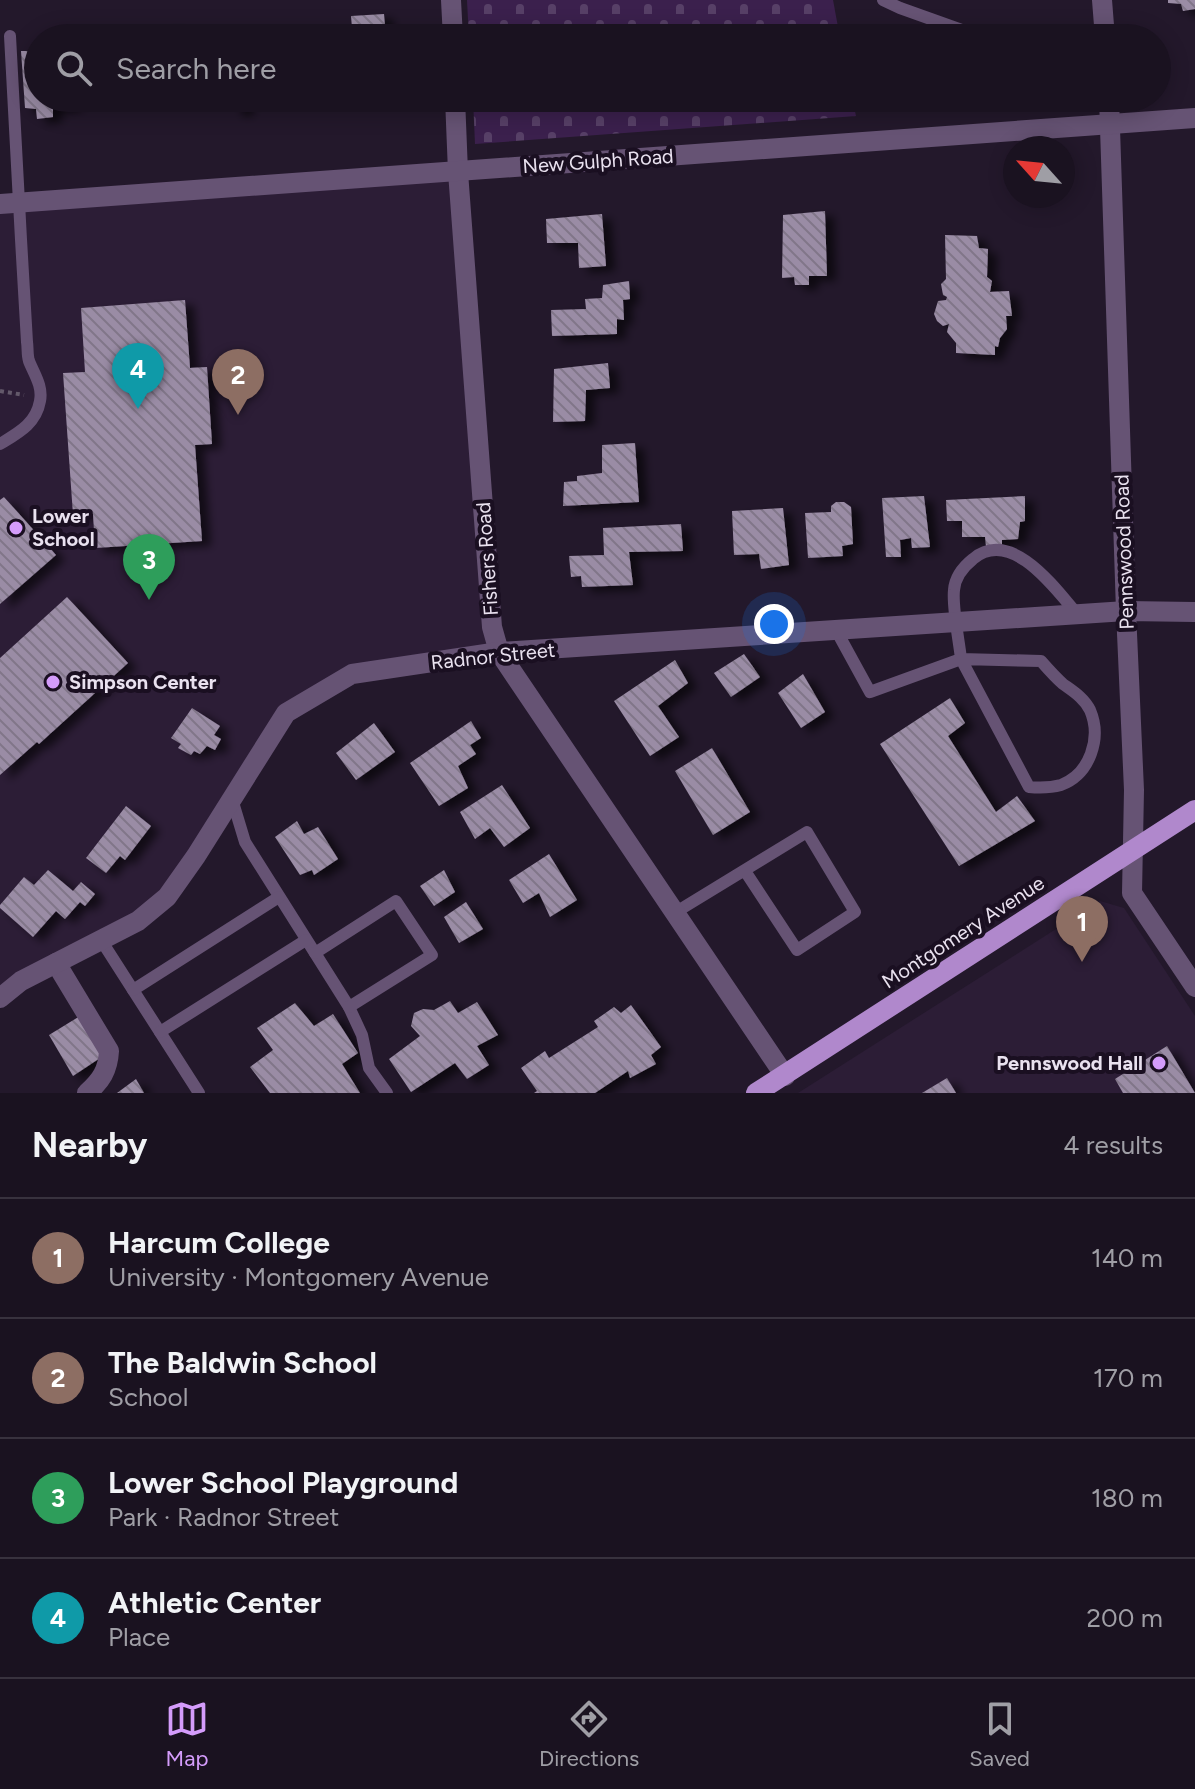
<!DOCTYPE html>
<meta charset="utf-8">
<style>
body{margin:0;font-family:Figtree,sans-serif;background:#231b29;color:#f1f3f6}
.compass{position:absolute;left:1003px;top:136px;width:72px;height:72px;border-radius:50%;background:#1a1220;box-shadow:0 4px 20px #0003;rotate:297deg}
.you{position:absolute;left:774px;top:624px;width:28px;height:28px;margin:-20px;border:6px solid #fff;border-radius:50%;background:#1a73e8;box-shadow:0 0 0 12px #1a73e833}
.badge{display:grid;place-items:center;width:52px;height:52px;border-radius:50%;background:#d49cfb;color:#fff;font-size:26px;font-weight:700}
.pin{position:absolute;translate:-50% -66px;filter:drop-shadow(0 2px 4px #0008)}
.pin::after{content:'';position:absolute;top:42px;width:28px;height:24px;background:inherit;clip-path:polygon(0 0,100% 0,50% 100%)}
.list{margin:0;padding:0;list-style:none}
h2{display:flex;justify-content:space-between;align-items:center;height:104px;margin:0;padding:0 32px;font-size:34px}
h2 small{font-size:26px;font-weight:400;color:#9f9ea5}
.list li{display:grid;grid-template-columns:52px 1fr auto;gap:24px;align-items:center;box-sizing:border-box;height:120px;padding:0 32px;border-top:2px solid #38323e}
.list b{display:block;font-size:30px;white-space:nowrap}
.list p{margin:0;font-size:26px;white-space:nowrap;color:#9f9ea5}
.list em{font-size:26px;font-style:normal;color:#9f9ea5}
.icon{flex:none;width:44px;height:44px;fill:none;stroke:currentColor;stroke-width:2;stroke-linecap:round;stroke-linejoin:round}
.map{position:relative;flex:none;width:1195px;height:1093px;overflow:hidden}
.search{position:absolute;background:#1a1220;box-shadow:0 4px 20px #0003;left:24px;right:24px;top:24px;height:88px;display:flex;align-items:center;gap:20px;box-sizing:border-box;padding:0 28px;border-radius:44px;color:#9f9ea5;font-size:30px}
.sheet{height:584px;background:#1a1220}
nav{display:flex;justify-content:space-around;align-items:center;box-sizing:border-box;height:112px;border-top:2px solid #38323e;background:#1a1220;font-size:22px;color:#9f9ea5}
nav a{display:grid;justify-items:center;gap:4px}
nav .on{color:#d49cfb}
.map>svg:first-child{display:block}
.built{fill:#2c1d36}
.cemetery{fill:url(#cemetery-stones)}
.building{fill:url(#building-back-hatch);filter:url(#shadow)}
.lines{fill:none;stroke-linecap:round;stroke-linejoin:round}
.path{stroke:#63596a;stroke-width:4;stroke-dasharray:4 4;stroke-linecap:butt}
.lane{stroke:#665374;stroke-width:12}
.street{stroke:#665374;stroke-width:20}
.primary{stroke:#b088cc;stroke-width:20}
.poi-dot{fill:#d49cfb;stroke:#1a0f21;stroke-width:3}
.labels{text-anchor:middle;stroke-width:8;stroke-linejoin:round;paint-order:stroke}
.street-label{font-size:20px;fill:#e9e1ef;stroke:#1a0f21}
.poi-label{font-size:20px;font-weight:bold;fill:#e9e1ef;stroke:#1a0f21;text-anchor:start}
</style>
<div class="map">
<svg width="1195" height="1093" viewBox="0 0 1195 1093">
<defs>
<pattern id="cemetery-stones" width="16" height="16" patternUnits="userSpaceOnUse" patternTransform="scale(2)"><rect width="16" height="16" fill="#3b204d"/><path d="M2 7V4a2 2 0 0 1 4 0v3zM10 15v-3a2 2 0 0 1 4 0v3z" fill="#574067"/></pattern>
<pattern id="building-back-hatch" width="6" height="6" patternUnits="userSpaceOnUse" patternTransform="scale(2)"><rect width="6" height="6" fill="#9a8ca5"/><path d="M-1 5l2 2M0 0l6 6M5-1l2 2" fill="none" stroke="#817689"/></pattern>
<filter id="shadow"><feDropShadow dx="9" dy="5" stdDeviation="4" flood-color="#0009"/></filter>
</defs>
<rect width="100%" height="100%" fill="#23182b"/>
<!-- built -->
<g class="built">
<polygon points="458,172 499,652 352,674 286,713 167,897 0,998 0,204"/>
<polygon points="1100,901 1124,908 1195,1016 1195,1093 798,1093"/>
</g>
<!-- cemetery -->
<g class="cemetery">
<polygon points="467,0 833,0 840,38 469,38"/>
<polygon points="473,98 852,98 856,116 475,144"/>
</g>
<!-- building -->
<g class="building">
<polygon points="1168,0 1195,0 1195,9 1183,11 1181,4 1168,3"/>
<polygon points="384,14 386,38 345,38 344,29 352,28 351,16"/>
<polygon points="178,26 178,38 130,38 130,36 159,34 158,27"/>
<polygon points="21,51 38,51 38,98 73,98 74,105 53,108 53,117 37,119 36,109 25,108"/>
<polygon points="233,98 244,98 245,110 233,111"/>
<polygon points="825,211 827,276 809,276 809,285 795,285 794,277 782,278 783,215"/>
<polygon points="602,214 606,266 579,268 578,243 547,243 546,219"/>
<polygon points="945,235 977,236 979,248 988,249 987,277 992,281 990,292 1009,291 1012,316 1006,316 1007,329 1000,338 998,347 995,346 995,355 956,353 956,343 947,332 949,324 943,326 937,321 934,314 938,301 946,300 947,297 943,295 941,284 946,279"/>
<polygon points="629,281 630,299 623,300 624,320 617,319 617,334 552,336 551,310 586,309 585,299 602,298 603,285"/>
<polygon points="185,300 190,368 207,367 212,444 195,445 202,541 95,548 93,514 73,515 63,373 85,372 81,308"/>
<polygon points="608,363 610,388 586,390 585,421 553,422 554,369"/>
<polygon points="635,443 639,502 563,506 564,482 577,481 577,476 602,473 602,445"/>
<polygon points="924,496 930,547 912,548 911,538 900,540 901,557 886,557 882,498"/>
<polygon points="1025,496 1025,521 1020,522 1018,539 1002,540 1002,546 986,546 985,537 962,537 962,521 947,521 946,500"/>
<polygon points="4,497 56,555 0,604 0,500"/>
<polygon points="836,502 844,502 851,507 853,544 842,546 843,556 808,558 805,513 831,512 831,506"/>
<polygon points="783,508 789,565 761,569 759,554 734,555 732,511"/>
<polygon points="681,524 683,551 629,552 633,585 582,587 581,576 571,577 569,556 604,555 603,528"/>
<polygon points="67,597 128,663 39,744 37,742 0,775 0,658"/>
<polygon points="744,654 760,677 731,697 714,673"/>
<polygon points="675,660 688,683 658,706 679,737 650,756 614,701"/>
<polygon points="803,674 825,712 801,728 778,693"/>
<polygon points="950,698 965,723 948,736 996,812 1017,796 1035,821 959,866 880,744"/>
<polygon points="192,708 220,726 214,735 221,739 215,750 207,746 200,754 194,751 191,755 178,748 181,744 171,738"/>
<polygon points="471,721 481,738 470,745 476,754 458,766 468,788 439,806 410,763"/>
<polygon points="374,723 395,752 356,780 336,753"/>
<polygon points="712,748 750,812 713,835 675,771"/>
<polygon points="502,785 530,828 504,847 490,828 475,839 460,812"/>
<polygon points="126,806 151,826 125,860 120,856 106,873 86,858"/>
<polygon points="297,821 304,834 318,827 338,859 314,875 312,870 300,875 275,837"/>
<polygon points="549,854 577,900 550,917 539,893 523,903 509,880"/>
<polygon points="48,870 73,891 81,882 95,894 85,906 80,902 65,919 56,911 33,937 0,908 0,905 24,877 34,885"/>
<polygon points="444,870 455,892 434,906 420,886"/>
<polygon points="466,902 483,929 459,943 444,917"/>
<polygon points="450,1001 458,1013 477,1002 498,1035 477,1046 489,1065 467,1079 455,1063 411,1092 389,1059 420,1036 411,1026 414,1013 423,1009 434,1010"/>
<polygon points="295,1003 314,1026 333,1014 358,1053 342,1064 360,1093 270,1093 250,1067 273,1050 257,1028"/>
<polygon points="631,1005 661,1047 651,1055 656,1064 630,1078 628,1071 595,1093 534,1093 537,1091 521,1068 545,1051 549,1058 598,1027 594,1021 614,1007 621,1013"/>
<polygon points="80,1016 103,1056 73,1076 49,1035"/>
<polygon points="1167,1046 1195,1093 1123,1093 1115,1079"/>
<polygon points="947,1078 956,1093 922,1093"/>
<polygon points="136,1079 144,1093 117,1093"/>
</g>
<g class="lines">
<!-- path -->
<polyline class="path" points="0,391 24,395"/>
<!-- lane -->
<g class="lane">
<polyline points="883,0 900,8 984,38"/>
<path d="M0,444C18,433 36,424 40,401C43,386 34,374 29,361C27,355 28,348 27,342C21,240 15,139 10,36"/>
<path d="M836,630L870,692L961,659L1029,787C1040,788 1050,788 1061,785C1090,774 1102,738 1090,710C1084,698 1074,692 1063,684C1055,677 1048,669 1041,661L961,659C959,640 952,607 954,590C955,577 963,567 973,559C1011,527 1055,588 1077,614"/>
<polyline points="232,799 245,842 349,1007 362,1035 369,1068 387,1093"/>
<polyline points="676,912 807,832 855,912 797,950 745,871"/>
<polyline points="101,940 199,1093"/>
<polyline points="315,953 396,901 432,955 349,1007"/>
<polyline points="133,990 279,897"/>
<polyline points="160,1032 306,940"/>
</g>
<!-- street -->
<g class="street">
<polyline points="451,0 453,38"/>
<polyline points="1102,0 1105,38"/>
<polyline points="455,98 458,172 492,627 499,652 785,1076"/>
<polyline points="1109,98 1126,611 1134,790 1132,893 1195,987"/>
<polyline points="0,204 1195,118"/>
<path d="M56,963L109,1051C108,1070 101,1081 87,1093"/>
<polyline points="0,998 21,981 138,921 167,897 196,856 286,713 352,674 499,652 1126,611 1195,612"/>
</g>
<!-- primary -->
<polyline class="primary" points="756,1093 1195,810"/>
</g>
<!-- markers -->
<g class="poi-dot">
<circle cx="16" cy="528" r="8"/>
<circle cx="53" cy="682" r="8"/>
<circle cx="1159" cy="1063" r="8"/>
</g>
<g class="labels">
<!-- street labels -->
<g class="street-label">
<text transform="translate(598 161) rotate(-4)" y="7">New Gulph Road</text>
<text transform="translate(1124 552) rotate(-92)" y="7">Pennswood Road</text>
<text transform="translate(487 559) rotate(-94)" y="7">Fishers Road</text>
<text transform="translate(493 656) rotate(-6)" y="7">Radnor Street</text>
<text transform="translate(963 932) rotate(-33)" y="7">Montgomery Avenue</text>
</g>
<!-- poi labels -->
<g class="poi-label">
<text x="32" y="523">Lower<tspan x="32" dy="23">School</tspan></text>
<text x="69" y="689">Simpson Center</text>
<text x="1143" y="1070" text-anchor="end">Pennswood Hall</text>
</g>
</g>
</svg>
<svg class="compass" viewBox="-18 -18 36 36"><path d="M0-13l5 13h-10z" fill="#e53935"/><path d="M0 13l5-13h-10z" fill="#9f9ea5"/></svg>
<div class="you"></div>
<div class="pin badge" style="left:1082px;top:962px;background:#8d6e63">1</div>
<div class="pin badge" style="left:238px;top:415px;background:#8d6e63">2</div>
<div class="pin badge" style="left:149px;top:600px;background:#2e9e5b">3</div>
<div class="pin badge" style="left:138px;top:409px;background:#0f9aa8">4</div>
<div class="search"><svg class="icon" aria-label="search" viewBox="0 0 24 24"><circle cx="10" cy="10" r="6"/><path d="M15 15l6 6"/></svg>Search here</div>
</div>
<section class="sheet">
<h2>Nearby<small>4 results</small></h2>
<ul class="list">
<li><span class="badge" style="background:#8d6e63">1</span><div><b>Harcum College</b><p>University · Montgomery Avenue</p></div><em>140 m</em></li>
<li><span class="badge" style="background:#8d6e63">2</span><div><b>The Baldwin School</b><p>School</p></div><em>170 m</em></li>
<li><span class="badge" style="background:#2e9e5b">3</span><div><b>Lower School Playground</b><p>Park · Radnor Street</p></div><em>180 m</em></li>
<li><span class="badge" style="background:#0f9aa8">4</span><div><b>Athletic Center</b><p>Place</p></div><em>200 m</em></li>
</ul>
</section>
<nav>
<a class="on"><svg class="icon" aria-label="map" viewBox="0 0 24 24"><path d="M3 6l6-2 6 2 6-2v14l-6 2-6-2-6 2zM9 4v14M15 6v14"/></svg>Map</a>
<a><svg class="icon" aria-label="directions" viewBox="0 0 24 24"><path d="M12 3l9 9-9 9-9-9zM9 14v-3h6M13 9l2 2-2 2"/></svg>Directions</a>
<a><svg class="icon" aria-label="saved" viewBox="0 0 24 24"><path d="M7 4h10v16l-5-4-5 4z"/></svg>Saved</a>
</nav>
